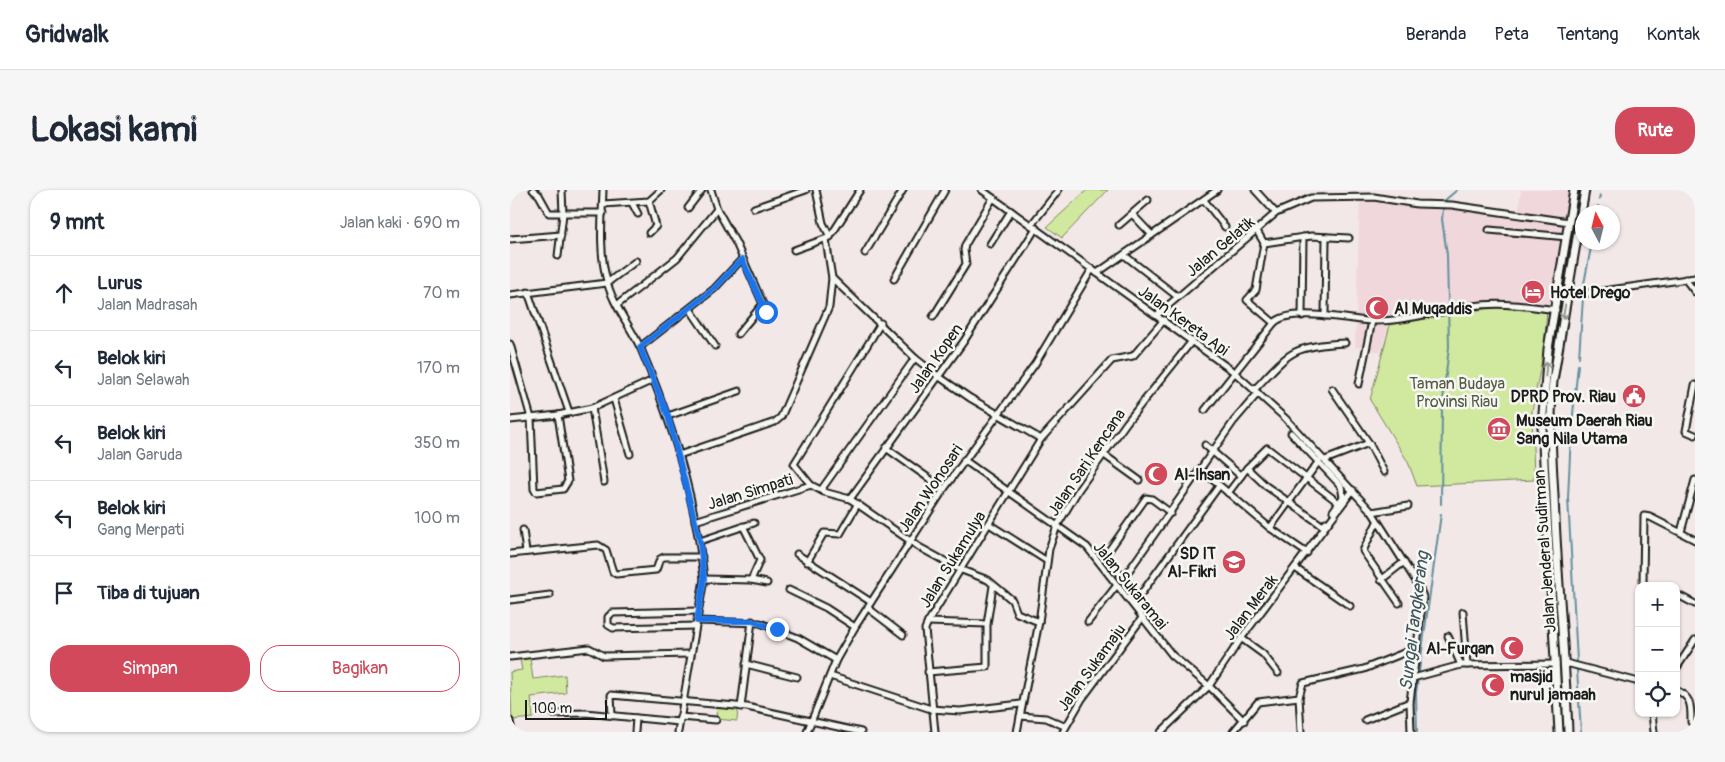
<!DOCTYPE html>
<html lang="id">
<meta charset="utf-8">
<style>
body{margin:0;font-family:Pangolin,sans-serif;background:#f6f6f7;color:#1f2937}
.controls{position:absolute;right:15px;bottom:15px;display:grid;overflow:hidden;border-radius:10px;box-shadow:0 1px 4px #0004}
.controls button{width:45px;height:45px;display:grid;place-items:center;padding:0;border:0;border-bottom:1px solid #e0e1e3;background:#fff;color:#1f2937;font:25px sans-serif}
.compass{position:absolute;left:1065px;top:15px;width:45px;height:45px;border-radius:50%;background:#fff;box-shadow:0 1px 4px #0004;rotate:353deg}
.scale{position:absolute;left:15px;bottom:12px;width:82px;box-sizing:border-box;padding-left:5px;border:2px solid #1c1c1c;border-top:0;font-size:14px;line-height:18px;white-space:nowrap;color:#1c1c1c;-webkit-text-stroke:4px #f6f6f2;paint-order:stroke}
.stop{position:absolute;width:15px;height:15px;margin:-11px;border:4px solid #1a73e8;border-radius:50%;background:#fff}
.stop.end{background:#1a73e8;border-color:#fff;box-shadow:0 1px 5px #0008}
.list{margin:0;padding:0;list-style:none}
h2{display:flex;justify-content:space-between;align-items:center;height:65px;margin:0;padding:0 20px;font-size:21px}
h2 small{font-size:16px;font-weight:400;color:#747a83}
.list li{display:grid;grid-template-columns:32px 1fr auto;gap:15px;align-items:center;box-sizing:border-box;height:75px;padding:0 20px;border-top:1px solid #e0e1e3}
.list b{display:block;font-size:19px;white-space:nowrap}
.list p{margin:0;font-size:16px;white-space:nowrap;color:#747a83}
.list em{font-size:16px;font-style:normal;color:#747a83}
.actions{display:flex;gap:10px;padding:15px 20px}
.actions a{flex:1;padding:11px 0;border:1px solid #d1495b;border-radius:20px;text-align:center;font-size:18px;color:#d1495b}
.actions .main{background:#d1495b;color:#fff}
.icon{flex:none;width:28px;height:28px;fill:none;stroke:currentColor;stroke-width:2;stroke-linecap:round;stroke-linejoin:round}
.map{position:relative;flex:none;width:1185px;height:542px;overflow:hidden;border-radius:20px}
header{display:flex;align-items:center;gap:30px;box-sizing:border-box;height:70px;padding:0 25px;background:#fff;border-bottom:1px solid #e0e1e3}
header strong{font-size:24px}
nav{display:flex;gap:28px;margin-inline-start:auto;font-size:18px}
.intro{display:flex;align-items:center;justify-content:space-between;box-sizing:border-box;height:120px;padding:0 30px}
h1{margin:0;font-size:35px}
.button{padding:12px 22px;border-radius:20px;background:#d1495b;color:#fff;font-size:18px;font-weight:700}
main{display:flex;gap:30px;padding:0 30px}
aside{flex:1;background:#fff;border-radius:20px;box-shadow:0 1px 4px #0004}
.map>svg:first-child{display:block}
.built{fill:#f0d7dc}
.green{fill:#d1e99e;stroke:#76825d}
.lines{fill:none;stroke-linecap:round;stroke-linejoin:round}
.stream{stroke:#63909c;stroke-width:2}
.minor-casing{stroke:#1c1c1c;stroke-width:9}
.major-casing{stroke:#1c1c1c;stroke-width:11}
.minor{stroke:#f6f6f2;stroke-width:5}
.major{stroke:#f6f6f2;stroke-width:7}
.oneway{stroke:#949492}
.route{stroke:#1a73e8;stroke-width:6}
.labels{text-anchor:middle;stroke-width:5;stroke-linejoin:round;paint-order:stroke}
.street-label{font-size:16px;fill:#1c1c1c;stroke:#f6f6f2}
.poi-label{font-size:16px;font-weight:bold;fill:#1c1c1c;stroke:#f6f6f2;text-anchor:start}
.park-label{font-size:16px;fill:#525a43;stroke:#f6f6f2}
.water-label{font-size:18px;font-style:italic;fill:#3f565c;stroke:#f6f6f2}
</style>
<header>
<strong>Gridwalk</strong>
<nav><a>Beranda</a><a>Peta</a><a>Tentang</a><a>Kontak</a></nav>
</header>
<div class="intro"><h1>Lokasi kami</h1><a class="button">Rute</a></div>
<main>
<aside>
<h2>9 mnt<small>Jalan kaki · 690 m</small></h2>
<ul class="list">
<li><svg class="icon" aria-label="ahead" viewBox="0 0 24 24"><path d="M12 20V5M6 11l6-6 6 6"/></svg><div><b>Lurus</b><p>Jalan Madrasah</p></div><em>70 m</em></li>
<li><svg class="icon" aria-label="left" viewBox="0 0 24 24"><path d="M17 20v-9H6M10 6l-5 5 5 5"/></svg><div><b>Belok kiri</b><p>Jalan Selawah</p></div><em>170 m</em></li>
<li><svg class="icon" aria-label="left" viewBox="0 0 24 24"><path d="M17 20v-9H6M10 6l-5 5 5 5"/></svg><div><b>Belok kiri</b><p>Jalan Garuda</p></div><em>350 m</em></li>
<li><svg class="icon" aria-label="left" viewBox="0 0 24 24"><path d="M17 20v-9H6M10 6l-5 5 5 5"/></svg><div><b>Belok kiri</b><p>Gang Merpati</p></div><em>100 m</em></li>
<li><svg class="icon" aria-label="arrive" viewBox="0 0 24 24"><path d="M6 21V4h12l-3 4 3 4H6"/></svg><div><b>Tiba di tujuan</b></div></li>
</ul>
<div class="actions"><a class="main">Simpan</a><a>Bagikan</a></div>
</aside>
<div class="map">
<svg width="1185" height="542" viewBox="0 0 1185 542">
<rect width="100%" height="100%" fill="#f3e8e8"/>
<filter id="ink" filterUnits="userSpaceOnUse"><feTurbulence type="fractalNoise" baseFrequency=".02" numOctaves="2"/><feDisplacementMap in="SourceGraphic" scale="10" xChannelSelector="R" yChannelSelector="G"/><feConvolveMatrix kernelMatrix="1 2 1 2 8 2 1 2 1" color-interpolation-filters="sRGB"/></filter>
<g filter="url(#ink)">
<!-- built -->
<polygon class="built" points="1011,0 1062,0 1045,108 1040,119 991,115 879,134 871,162 845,157 850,5 1008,23"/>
<!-- green -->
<g class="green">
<polygon points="577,0 598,0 552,48 537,37"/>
<polygon points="991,116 1037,119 1034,159 1022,221 1024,290 907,296 898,272 860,210 880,135"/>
<polygon points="20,468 23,489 55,485 56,503 21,507 23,528 2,530 0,482 12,480 10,469"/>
<polygon points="207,516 228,518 227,531 206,529"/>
</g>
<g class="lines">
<!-- stream -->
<g class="stream">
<polyline points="1089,10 1090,6"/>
<polyline points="1087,22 1088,16"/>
<polyline points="1073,99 1082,52"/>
<polyline points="1069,167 1073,108"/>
<polyline points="1062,234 1068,175"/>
<polyline points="1061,243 1058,308 1067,471"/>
<polyline points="931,314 932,219 939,157 937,65 932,29 934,11 947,0"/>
<polyline points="1067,480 1071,542"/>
<polyline points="907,542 906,503 931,324"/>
</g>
<!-- minor casing -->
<g class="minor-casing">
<g id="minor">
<polyline points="23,0 29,5 39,23 93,23"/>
<path d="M93,0C92,28 89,60 96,87C101,113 120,135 131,159C162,232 186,310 194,389L168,542"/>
<polyline points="201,0 207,19 226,53 253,114 228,144"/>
<polyline points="306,0 313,33 320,47"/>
<polyline points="472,0 724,182 775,228 862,322 909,396 913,407 900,512 855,530"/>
<polyline points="745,0 766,23"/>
<polyline points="694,10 715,37"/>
<polyline points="122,13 128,24"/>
<polyline points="93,14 139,11 151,0"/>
<polyline points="178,18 192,0"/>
<polyline points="244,18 296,0"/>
<polyline points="622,24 642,45"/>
<polyline points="521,35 548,1"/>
<polyline points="609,35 638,10"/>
<polyline points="979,40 1057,47"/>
<polyline points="747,41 754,53 746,100 737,110 764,133"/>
<polyline points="139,43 146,36 139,11"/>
<polyline points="0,49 51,45"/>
<polyline points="754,53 801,46 839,48"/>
<polyline points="480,54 501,21"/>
<polyline points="284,60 320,47 350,0"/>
<polyline points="355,63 393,0"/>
<polyline points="614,65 668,107"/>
<polyline points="48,66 53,24 52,0"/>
<polyline points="587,83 707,0"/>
<polyline points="322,88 405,168 428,186 460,208 531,249"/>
<polyline points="384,89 435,0"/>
<polyline points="1175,89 1185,102"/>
<polyline points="18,102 59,222"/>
<polyline points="0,105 97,93 126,71"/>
<polyline points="1057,106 1185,88"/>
<polyline points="253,114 257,122"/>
<polyline points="107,115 167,68 207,19"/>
<polyline points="180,119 205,156"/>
<polyline points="647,125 766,23 801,8 864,7 907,14 942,15 1059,32"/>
<polyline points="792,126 793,47"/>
<polyline points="815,126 816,47"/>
<polyline points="423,127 456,74 454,60 455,55 483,8"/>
<polyline points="371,133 284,274 301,295 314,302 340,309 409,357 449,379 478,390 502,410 507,423 529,432"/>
<polyline points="0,154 21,228 24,299 26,302 53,299 58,291 48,225"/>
<polyline points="130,157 204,99 232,69"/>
<polyline points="849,194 862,131"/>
<polyline points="1185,195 1176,241 1185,245"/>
<polyline points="822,199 859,253"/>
<path d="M744,200C780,162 781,156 835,153"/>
<polyline points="104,209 120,264"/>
<polyline points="82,218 94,292"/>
<path d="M695,220L764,133C780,116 839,130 861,131C895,132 929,120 962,116C991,112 1018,116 1046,120"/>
<polyline points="158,226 229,201"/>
<polyline points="0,230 48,225 82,218 143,190"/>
<polyline points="781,243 831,296 833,307 823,321"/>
<polyline points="695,255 731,286"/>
<polyline points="376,258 434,299"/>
<polyline points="593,264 629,290"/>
<polyline points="169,265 265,232 271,227 319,117 322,88 316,50"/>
<polyline points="454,270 577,357 662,465 699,496 734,531"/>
<polyline points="815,270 859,253 874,282"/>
<polyline points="737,278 756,296 813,336 816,332"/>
<polyline points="690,279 760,338 797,363"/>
<polyline points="311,300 405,168"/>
<polyline points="718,303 737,278 757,258 829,313"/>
<polyline points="340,309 454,151 526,38"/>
<polyline points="862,322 898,316"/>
<polyline points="661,323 642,309 636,308 595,366 627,404 631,404 709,296"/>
<polyline points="185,331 301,295"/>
<polyline points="867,332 853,361 889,413"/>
<polyline points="479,334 537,371"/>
<polyline points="233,336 250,370 241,390"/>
<polyline points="760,338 809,271"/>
<polyline points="13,340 16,362"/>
<polyline points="1171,342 1185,290"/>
<polyline points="190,351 244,333"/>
<polyline points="0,364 88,355 96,360 103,382 106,384 146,380 150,369 154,367 192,367"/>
<polyline points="287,364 361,412"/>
<polyline points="297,372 314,343 330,344 347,315"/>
<polyline points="785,378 840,416"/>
<polyline points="194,389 241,390 257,393"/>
<polyline points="613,389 724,231 748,203"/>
<polyline points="871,390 894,372"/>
<polyline points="1133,392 1134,326 1140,327 1185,350"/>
<polyline points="279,400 316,418 345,437"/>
<polyline points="1166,404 1185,414"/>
<polyline points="0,410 40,405"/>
<polyline points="358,418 393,445"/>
<polyline points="953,422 957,475"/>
<polyline points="187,431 250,433 288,448 326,470"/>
<polyline points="418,432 477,434"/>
<polyline points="578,432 607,395"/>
<polyline points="186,436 103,438 98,435 98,427 102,423 188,421"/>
<polyline points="938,446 951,475"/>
<polyline points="731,448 753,464 768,483"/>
<polyline points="0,467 79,458 94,466 180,464"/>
<polyline points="1056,473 1129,492"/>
<polyline points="236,474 287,487"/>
<polyline points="1166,479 1185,450"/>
<polyline points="418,482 477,477 477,434 483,396"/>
<polyline points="320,486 421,519 450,521 511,514"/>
<polyline points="903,488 951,475 1046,474"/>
<path d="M1166,500C1182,507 1181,517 1181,532"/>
<polyline points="900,512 901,542"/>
<polyline points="231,517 242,431"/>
<polyline points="1142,523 1144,542"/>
<polyline points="44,524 75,523 169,532"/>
<polyline points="102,526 101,505 237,517 351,542"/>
<polyline points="510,526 536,528 554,536"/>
<polyline points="170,527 206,530"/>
<polyline points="0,531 2,542"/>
<polyline points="125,542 126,528"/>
<polyline points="297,542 326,470 345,437 434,299 525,174 582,79"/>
<polyline points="425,542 415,439 418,432 531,249 602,170 623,166 654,130"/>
<polyline points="507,542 529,432 539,359 547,336 569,299 617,232 682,151"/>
<polyline points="553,542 572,509 632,428"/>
<polyline points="651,542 699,496 730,450 843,300"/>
<polyline points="723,542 748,512 789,507"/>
<polyline points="791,542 789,507 793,493 854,479 906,458"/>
</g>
</g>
<!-- major casing -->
<g class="major-casing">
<g id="major">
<polyline points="1049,542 1032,237 1038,159 1064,0"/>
<path d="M1058,542C1055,463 1047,385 1044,306C1042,267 1039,230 1043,191L1075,0"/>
</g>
</g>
<!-- minor -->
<use href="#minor" class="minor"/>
<!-- major -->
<use href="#major" class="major"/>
</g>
<!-- one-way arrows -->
<defs><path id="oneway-shaft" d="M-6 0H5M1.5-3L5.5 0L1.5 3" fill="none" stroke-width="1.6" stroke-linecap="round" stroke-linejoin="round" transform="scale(1.25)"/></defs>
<g class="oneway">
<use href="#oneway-shaft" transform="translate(1054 122) rotate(99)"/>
<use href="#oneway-shaft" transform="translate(1036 179) rotate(-85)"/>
</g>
</g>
<g class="lines" filter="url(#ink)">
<!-- route -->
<polyline class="route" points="256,122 232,69 204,99 130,157 158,226 190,351 194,389 187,431 242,431 267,439"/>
</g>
<!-- icons -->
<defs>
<g id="hotel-disc" transform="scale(1.25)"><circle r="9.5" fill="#d1495b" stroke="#f6f6f2"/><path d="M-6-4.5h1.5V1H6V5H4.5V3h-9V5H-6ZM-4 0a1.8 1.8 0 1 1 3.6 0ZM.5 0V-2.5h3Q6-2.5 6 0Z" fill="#fff"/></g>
<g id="mosque-disc" transform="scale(1.25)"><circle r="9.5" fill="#d1495b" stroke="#f6f6f2"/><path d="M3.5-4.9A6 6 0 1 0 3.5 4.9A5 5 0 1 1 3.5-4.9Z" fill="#fff"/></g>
<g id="civic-disc" transform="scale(1.25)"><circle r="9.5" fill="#d1495b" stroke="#f6f6f2"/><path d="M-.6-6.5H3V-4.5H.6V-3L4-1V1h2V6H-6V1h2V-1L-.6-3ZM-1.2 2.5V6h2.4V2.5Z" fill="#fff"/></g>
<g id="museum-disc" transform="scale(1.25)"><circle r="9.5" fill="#d1495b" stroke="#f6f6f2"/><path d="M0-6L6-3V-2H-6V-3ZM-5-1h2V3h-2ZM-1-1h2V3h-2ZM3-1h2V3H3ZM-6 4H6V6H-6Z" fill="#fff"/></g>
<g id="school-disc" transform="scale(1.25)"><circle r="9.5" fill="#d1495b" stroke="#f6f6f2"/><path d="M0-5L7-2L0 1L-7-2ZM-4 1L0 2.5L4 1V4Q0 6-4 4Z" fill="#fff"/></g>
</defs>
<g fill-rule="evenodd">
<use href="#hotel-disc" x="1023" y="102"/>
<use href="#mosque-disc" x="867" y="118"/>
<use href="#civic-disc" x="1124" y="206"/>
<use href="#museum-disc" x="989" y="239"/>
<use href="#mosque-disc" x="646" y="284"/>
<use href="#school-disc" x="724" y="372"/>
<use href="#mosque-disc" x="1002" y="458"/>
<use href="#mosque-disc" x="983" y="495"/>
</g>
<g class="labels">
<!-- street labels -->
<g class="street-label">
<text transform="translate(710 56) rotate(-40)" y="6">Jalan Gelatik</text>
<text transform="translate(674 130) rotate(36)" y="6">Jalan Kereta Api</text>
<text transform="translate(425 168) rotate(-55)" y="6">Jalan Kopen</text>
<text transform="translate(576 272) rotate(-56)" y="6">Jalan Sari Kencana</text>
<text transform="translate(420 298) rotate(-56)" y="6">Jalan Wonosari</text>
<text transform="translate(240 301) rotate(-17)" y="6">Jalan Simpati</text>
<text transform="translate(1034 361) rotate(-94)" y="6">Jalan Jenderal Sudirman</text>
<text transform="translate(442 369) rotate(-58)" y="6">Jalan Sukamulya</text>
<text transform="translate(621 395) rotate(51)" y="6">Jalan Sukaramai</text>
<text transform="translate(740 417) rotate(-53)" y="6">Jalan Merak</text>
<text transform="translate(581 477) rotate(-54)" y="6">Jalan Sukamaju</text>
</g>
<!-- poi labels -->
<g class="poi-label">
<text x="1040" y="108">Hotel Drego</text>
<text x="884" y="124">Al Muqaddis</text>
<text x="1106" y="212" text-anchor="end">DPRD Prov. Riau</text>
<text x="1006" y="236">Museum Daerah Riau<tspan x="1006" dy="18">Sang Nila Utama</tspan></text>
<text x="664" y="290">Al-Ihsan</text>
<text x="706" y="369" text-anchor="end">SD IT<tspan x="706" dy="18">Al-Fikri</tspan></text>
<text x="984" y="464" text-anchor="end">Al-Furqan</text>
<text x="1000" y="492">masjid<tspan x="1000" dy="18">nurul jamaah</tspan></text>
</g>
<!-- park labels -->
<g class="park-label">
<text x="947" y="199">Taman Budaya<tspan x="947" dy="18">Provinsi Riau</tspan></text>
</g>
<!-- water labels -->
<g class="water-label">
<text transform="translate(904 431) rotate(-83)" y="6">Sungai Tangkerang</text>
</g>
</g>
</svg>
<div class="controls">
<button>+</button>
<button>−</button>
<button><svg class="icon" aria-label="locate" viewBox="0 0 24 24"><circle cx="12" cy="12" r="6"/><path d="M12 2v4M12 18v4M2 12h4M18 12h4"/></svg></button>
</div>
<svg class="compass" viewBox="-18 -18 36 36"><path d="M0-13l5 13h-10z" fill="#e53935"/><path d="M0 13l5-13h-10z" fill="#747a83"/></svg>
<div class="scale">100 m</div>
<div class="stop" style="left:256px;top:122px"></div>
<div class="stop end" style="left:267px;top:439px"></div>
</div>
</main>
